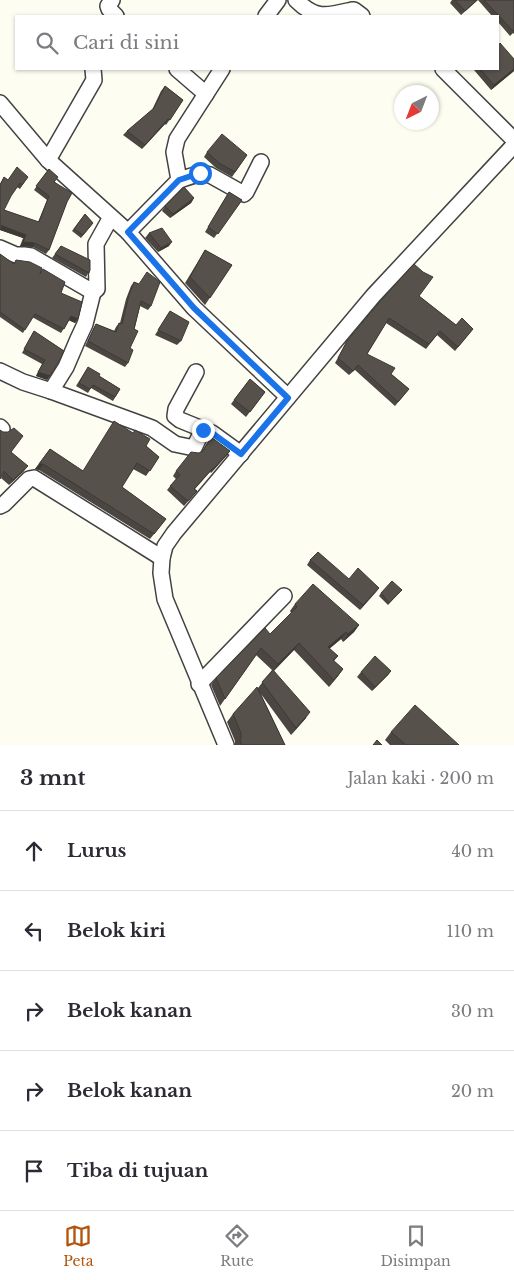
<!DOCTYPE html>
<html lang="id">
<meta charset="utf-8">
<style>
body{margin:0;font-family:"Libre Baskerville",serif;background:#f2f2f3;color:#2b2b33}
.compass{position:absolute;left:394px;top:85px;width:45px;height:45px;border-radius:50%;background:#fff;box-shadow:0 1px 4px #0004;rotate:222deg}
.stop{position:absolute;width:15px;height:15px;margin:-11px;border:4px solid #1a73e8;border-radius:50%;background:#fff}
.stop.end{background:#1a73e8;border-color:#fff;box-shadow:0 1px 5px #0008}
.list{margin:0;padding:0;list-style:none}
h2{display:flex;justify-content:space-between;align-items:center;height:65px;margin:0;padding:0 20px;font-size:21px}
h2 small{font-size:16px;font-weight:400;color:#7c7c81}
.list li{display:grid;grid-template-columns:32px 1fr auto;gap:15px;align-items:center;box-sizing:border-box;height:80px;padding:0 20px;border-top:1px solid #e1e1e2}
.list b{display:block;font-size:19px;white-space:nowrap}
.list em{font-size:16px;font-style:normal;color:#7c7c81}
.icon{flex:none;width:28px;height:28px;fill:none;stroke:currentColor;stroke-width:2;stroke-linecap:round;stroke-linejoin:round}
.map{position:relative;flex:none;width:514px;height:745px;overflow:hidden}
.search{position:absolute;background:#fff;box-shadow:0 1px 4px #0004;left:15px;right:15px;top:15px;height:55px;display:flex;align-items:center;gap:12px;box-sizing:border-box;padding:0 18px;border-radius:0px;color:#7c7c81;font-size:19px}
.sheet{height:465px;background:#fff}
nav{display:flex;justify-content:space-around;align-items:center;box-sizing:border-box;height:70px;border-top:1px solid #e1e1e2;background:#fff;font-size:14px;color:#7c7c81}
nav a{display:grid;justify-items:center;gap:2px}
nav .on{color:#b45309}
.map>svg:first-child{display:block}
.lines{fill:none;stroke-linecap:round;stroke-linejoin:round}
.minor-casing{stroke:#424242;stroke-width:18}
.minor{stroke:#fff;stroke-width:15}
.wall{fill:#4b4641}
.shaded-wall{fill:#3d3935}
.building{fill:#57514c;stroke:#3d3935}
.route{stroke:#1a73e8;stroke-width:6}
</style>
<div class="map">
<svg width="514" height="745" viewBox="0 0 514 745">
<rect width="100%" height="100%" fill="#fefdf2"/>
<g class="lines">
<!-- minor casing -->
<g class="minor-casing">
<g id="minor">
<polyline points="112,0 108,6 109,9 116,16"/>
<path d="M296,0C316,20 327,16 352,10H354L362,16"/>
<polyline points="266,16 278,0"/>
<polyline points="177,69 206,94"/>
<polyline points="443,69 514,140"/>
<polyline points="0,103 48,160 128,232 194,308 288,397"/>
<polyline points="48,160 94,80 93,69"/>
<path d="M179,180C189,177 199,172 210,175L244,194L246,192L261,162"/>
<polyline points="128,232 179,180 174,152 177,139 222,69"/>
<polyline points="0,248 16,255 24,255 31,256 93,292 97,289 96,244 111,217"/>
<polyline points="0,371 23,382 51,391 152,428 175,444 194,448 203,429"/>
<polyline points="196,372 176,409 175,416 180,420 212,433 241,454"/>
<polyline points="51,391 66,367 78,339 85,324 93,292"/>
<polyline points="0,427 2,429"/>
<polyline points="0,506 4,504 29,479 34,478 162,558"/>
<polyline points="199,684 284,596"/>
<polyline points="226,745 165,599 161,573 162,558 165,546 174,533 373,296 514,145"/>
</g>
</g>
<!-- minor -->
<use href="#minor" class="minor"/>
</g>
<!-- wall -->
<g class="wall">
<polygon points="452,0 514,0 514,34 513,33 510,36 498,22 498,16 492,16 478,0 461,15 450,3"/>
<polygon points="514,59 514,71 491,90 474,70 475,69 498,69"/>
<polygon points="165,86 183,100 166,125 165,124 142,149 123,135 127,131 152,110 161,91"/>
<polygon points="207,152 247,155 232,177 216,168 204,157"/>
<polygon points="49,169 55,182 67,202 49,250 46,254 33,247 20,246 23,238 0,230 0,184 4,177 8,180 28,177 20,189 17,187 10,196 4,210 38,222 47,200 34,190"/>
<polygon points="229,192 242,200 214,238 205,232"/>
<polygon points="194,198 191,203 170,218 162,211 165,206"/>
<polygon points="85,214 93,223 81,238 72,231"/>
<polygon points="149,233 169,246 158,252 145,238"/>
<polygon points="61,246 90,270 86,277 52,258"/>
<polygon points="205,250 232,265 205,305 185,283"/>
<polygon points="0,254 14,264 16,260 40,274 61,293 78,319 75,323 69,320 61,333 32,317 23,333 0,317"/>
<polygon points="134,282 151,306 148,310 140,306 130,348 128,363 125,367 85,346 93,329 96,324 114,331 116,327 119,323 120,323 126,299 131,286"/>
<polygon points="419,296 456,325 473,329 455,351 437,335 426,349 386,323 367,354 409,389 395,406 355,370 349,375 335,363 347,341"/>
<polygon points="170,311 181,341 177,345 155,335"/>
<polygon points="34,331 64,351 47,380 36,376 42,364 22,353"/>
<polygon points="86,370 99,376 120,389 113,401 91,388 88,393 76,386"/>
<polygon points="250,379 265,392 246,417 231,404"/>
<polygon points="211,437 230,451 227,455 211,473 210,472 195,489 197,491 184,506 167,490 176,479 173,476 176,471 199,453 202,451"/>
<polygon points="146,446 159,457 146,476 133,469 122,487 166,519 150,539 39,470 35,469 50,449 83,471"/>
<polygon points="11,453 24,471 9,485 1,478"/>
<polygon points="310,560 349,579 379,588 360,610 307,565"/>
<polygon points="400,592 388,605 379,596 381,593"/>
<polygon points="295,604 359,625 354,632 343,642 341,639 329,649 338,656 334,661 343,669 338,676 329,687 294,650 274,671 306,718 291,735 261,694 285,745 235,745 235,741 227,722 233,714 258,688 272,670 256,655 220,706 211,685 216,678 270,634 291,613 290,611"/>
<polygon points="391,671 388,675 372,691 357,677 361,672"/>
<polygon points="391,732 459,745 390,745 385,740"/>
</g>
<!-- shaded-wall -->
<g class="shaded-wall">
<polygon points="514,69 514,71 491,90 494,85"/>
<polygon points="168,119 165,124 142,149 145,145"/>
<polygon points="194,198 191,203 170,218 173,214"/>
<polygon points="2,226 26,235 23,238 0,230 0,229"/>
<polygon points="23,242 35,243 33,247 20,246"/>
<polygon points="172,242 169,246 158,252 161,248"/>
<polygon points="71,316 78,319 75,323 68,320"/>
<polygon points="38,372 50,376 47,380 36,376"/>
<polygon points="230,451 227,455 211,473 214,468"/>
<polygon points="39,464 43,464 39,470 35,469"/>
<polygon points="28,466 24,471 9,485 13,480"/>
<polygon points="379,588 376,592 360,610 363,605"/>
<polygon points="359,625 354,632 343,642 348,634"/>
<polygon points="346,632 341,639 323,654 328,647"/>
<polygon points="299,643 294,650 273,671 278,664"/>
<polygon points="343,669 338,676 329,687 334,680"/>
<polygon points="391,671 388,675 372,691 375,687"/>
<polygon points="310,712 306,718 291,735 296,728"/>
</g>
<!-- building -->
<g class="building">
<polygon points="455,0 477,0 465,11"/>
<polygon points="484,0 514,0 514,30 513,31"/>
<polygon points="500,43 514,59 514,69 494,85 480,69 498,69 498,46"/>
<polygon points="165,86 183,100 170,120 168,119 145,145 127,131 154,108"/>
<polygon points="222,134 247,155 235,172 219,163 207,152"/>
<polygon points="17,167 28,177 22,185 20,183 11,196 4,210 39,222 49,196 36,186 49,169 58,177 54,182 72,193 67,202 49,250 35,243 23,242 26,235 0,225 0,185 4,177 8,180"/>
<polygon points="184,187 194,198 173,214 165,206"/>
<polygon points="229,192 242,200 218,234 208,227"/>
<polygon points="85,214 93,223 83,235 74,229"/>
<polygon points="162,228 172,242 161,248 149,233"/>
<polygon points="61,246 90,260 90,270 89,273 55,254"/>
<polygon points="205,250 232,265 210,298 190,277"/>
<polygon points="0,254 14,264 16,260 30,262 42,268 40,274 43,269 65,282 61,293 82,302 78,319 71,316 64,329 35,314 25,330 0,312"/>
<polygon points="414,264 423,272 433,277 419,296 456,325 462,318 473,329 458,347 440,331 429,344 389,318 367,354 395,368 391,374 409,389 398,402 358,365 353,371 338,358 347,341 383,298"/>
<polygon points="147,272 160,282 151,306 141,301 134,329 138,331 130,348 133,350 128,363 88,341 96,324 116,332 119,323 122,324 129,295 134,282 139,284"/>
<polygon points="170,311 189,322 181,341 158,330"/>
<polygon points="34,331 64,351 60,359 50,376 38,372 45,360 24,349"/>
<polygon points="88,367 100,374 99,376 120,389 115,397 93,385 90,389 79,383"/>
<polygon points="250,379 265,392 250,412 234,400"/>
<polygon points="114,421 133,433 135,430 150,439 146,446 159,457 150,471 137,463 122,487 166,519 154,534 43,464 39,464 50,449 83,471"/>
<polygon points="14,428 23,436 11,452 28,466 13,480 4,471 0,479 0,430 3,432 8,432"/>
<polygon points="211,437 230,451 214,468 213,468 194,489 197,491 188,501 170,486 180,475 176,471 191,452 199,453 203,451"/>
<polygon points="318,552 349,579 358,568 379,588 363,605 310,560"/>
<polygon points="392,581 402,590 389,603 381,593"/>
<polygon points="313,584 359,625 348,634 346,632 328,647 338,656 333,660 343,669 334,680 299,643 278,664 261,648 225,699 216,678 265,628 270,634 297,607 295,604"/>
<polygon points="375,656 391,671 375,687 361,672"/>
<polygon points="273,670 310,712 296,728 262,682"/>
<polygon points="257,687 285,745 242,745 240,741 241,737 241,733 233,714"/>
<polygon points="415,705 459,745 406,745 391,732"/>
<polygon points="377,740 382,745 373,745"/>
</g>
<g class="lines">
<!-- route -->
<polyline class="route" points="200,173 179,180 128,232 194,308 288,398 241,454 212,433 203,430"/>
</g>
</svg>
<svg class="compass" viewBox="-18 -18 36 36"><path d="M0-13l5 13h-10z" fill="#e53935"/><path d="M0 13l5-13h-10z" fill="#7c7c81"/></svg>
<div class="stop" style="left:200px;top:173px"></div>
<div class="stop end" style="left:203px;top:430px"></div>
<div class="search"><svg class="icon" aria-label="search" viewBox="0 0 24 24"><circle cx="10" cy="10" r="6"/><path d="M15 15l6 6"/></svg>Cari di sini</div>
</div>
<section class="sheet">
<h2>3 mnt<small>Jalan kaki · 200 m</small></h2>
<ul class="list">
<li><svg class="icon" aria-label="ahead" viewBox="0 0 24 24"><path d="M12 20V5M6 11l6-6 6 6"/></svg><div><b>Lurus</b></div><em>40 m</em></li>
<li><svg class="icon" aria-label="left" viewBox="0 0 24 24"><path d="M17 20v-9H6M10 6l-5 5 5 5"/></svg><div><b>Belok kiri</b></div><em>110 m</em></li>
<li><svg class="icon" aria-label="right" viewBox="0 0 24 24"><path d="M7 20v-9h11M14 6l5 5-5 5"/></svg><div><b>Belok kanan</b></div><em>30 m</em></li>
<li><svg class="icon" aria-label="right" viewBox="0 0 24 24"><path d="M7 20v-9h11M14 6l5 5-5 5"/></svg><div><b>Belok kanan</b></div><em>20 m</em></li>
<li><svg class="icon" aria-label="arrive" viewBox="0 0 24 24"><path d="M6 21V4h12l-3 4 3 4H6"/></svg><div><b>Tiba di tujuan</b></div></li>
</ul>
</section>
<nav>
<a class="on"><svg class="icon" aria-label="map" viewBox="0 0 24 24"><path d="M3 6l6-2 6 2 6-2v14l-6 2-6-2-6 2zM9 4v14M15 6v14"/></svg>Peta</a>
<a><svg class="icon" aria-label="directions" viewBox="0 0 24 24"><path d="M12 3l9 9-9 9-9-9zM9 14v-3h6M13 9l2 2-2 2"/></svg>Rute</a>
<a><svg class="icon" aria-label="saved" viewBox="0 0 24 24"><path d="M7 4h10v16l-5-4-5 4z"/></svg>Disimpan</a>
</nav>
